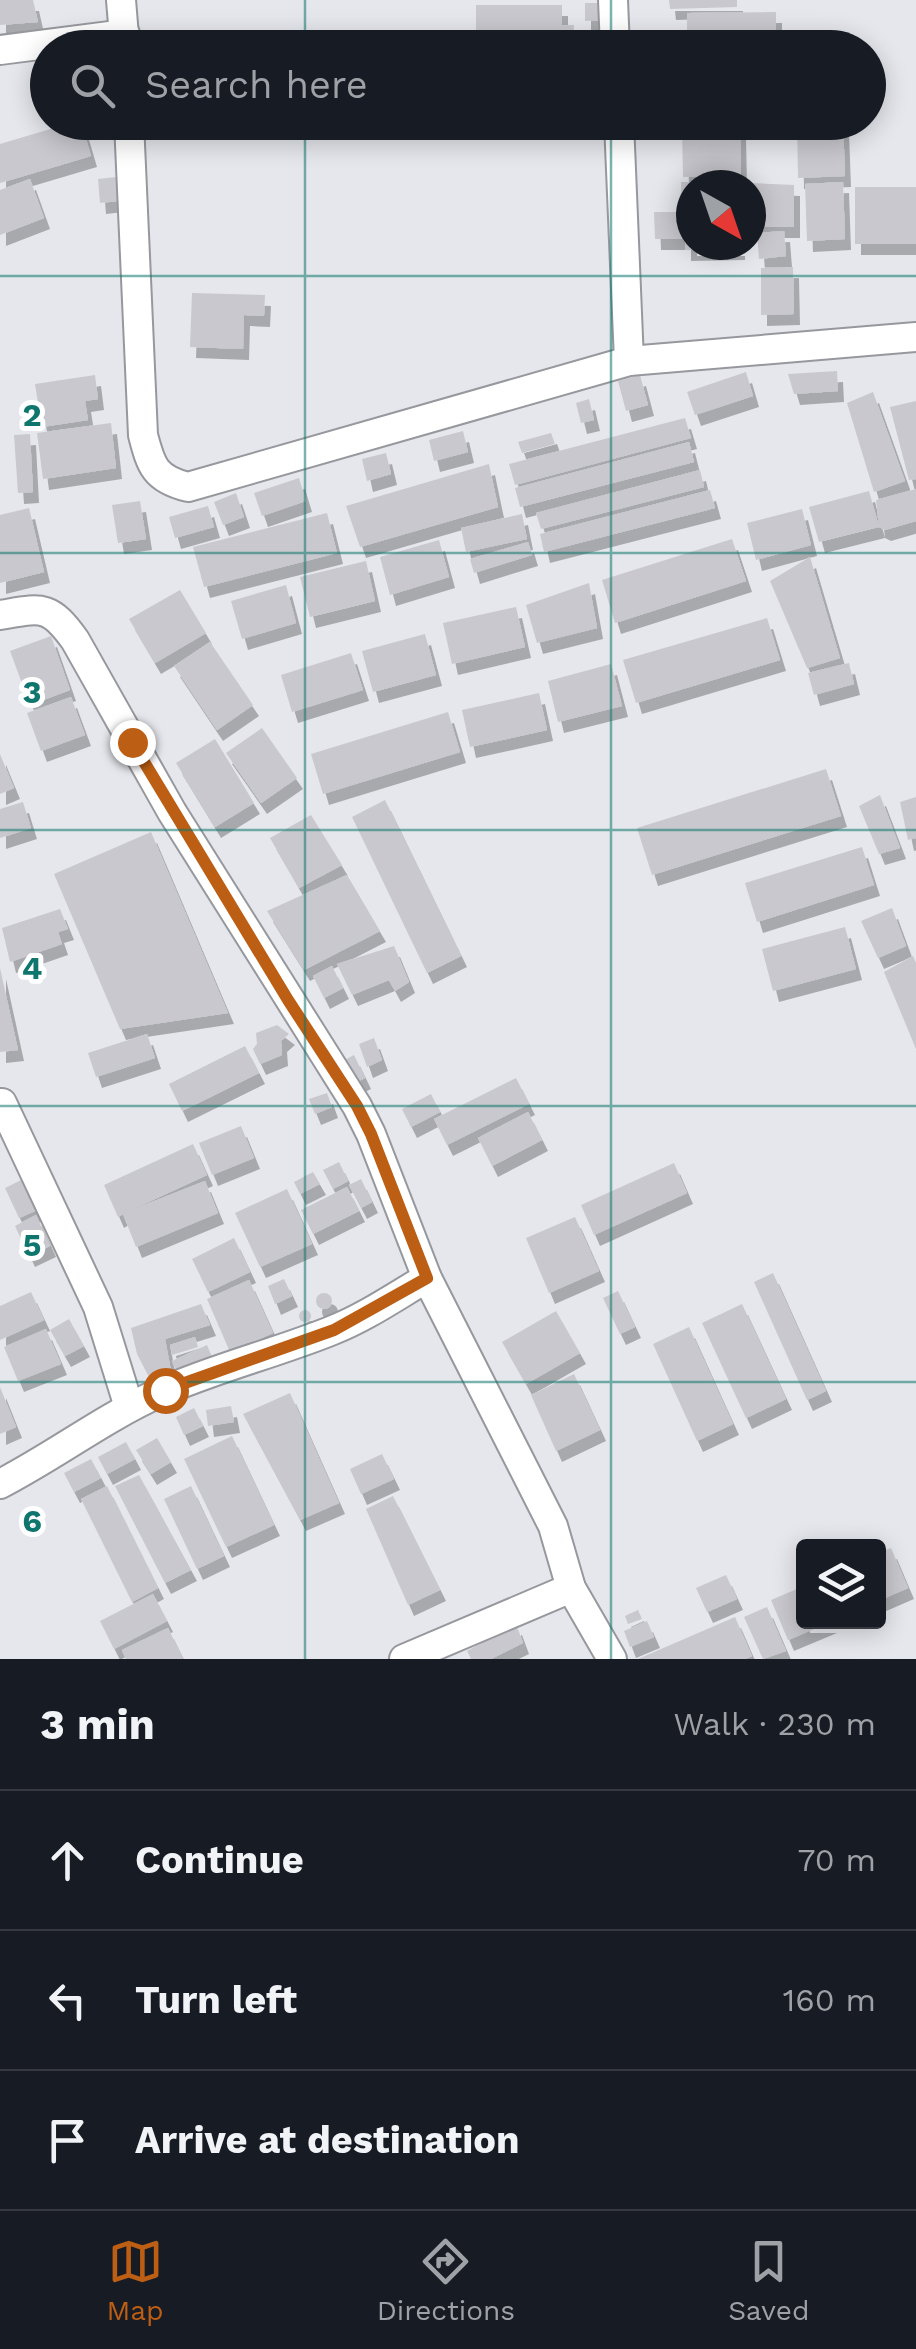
<!DOCTYPE html>
<meta charset="utf-8">
<style>
body{margin:0;font-family:"Work Sans",sans-serif;background:#20242c;color:#f1f3f6}
.controls{position:absolute;right:30px;bottom:30px;display:grid;overflow:hidden;border-radius:10px;box-shadow:0 5px 25px #0003}
.controls button{width:90px;height:90px;display:grid;place-items:center;padding:0;border:0;border-bottom:2px solid #363941;background:#171b24;color:#f1f3f6;font:50px sans-serif}
.compass{position:absolute;left:676px;top:170px;width:90px;height:90px;border-radius:50%;background:#171b24;box-shadow:0 5px 25px #0003;rotate:140deg}
.stop{position:absolute;width:30px;height:30px;margin:-22px;border:8px solid #bc5e13;border-radius:50%;background:#fff}
.stop.end{background:#bc5e13;border-color:#fff;box-shadow:0 2px 10px #0008}
.list{margin:0;padding:0;list-style:none}
h2{display:flex;justify-content:space-between;align-items:center;height:130px;margin:0;padding:0 40px;font-size:42px}
h2 small{font-size:32px;font-weight:400;color:#9ea1a6}
.list li{display:grid;grid-template-columns:65px 1fr auto;gap:30px;align-items:center;box-sizing:border-box;height:140px;padding:0 40px;border-top:2px solid #363941}
.list b{display:block;font-size:38px;white-space:nowrap}
.list em{font-size:32px;font-style:normal;color:#9ea1a6}
.icon{flex:none;width:55px;height:55px;fill:none;stroke:currentColor;stroke-width:2;stroke-linecap:round;stroke-linejoin:round}
.map{position:relative;flex:none;width:916px;height:1659px;overflow:hidden}
.search{position:absolute;background:#171b24;box-shadow:0 5px 25px #0003;left:30px;right:30px;top:30px;height:110px;display:flex;align-items:center;gap:25px;box-sizing:border-box;padding:0 35px;border-radius:55px;color:#9ea1a6;font-size:38px}
.sheet{height:550px;background:#171b24}
nav{display:flex;justify-content:space-around;align-items:center;box-sizing:border-box;height:140px;border-top:2px solid #363941;background:#171b24;font-size:28px;color:#9ea1a6}
nav a{display:grid;justify-items:center;gap:5px}
nav .on{color:#bc5e13}
.map>svg:first-child{display:block}
.building{fill:#c9c8ce;filter:url(#shadow)}
.lines{fill:none;stroke-linecap:round;stroke-linejoin:round}
.minor-casing{stroke:#96989d;stroke-width:32}
.minor{stroke:#fff;stroke-width:28}
.route{stroke:#bc5e13;stroke-width:12}
.grid{fill:none;stroke:#0f766e;stroke-width:2.5;stroke-opacity:0.55}
.grid-label{font-size:32px;text-anchor:middle;font-weight:bold;fill:#0f766e;stroke:#fff;stroke-width:10;stroke-linejoin:round;paint-order:stroke}
</style>
<div class="map">
<svg width="916" height="1659" viewBox="0 0 916 1659">
<defs>
<filter id="shadow"><feDropShadow dx="6" dy="11" stdDeviation="0" flood-color="#0004"/></filter>
</defs>
<rect width="100%" height="100%" fill="#e5e7ec"/>
<!-- building -->
<g class="building">
<polygon points="0,0 33,0 38,22 0,25"/>
<polygon points="669,0 737,0 737,7 670,9"/>
<polygon points="585,3 606,3 606,20 585,21"/>
<polygon points="476,5 562,5 562,25 574,25 573,46 476,47"/>
<polygon points="776,12 776,42 687,43 687,13"/>
<polygon points="74,122 81,122 91,156 0,183 0,144"/>
<polygon points="797,122 843,122 845,176 798,178"/>
<polygon points="740,127 741,176 683,177 682,128"/>
<polygon points="116,177 118,201 100,203 98,179"/>
<polygon points="30,179 44,218 0,235 0,190"/>
<polygon points="741,181 741,185 699,185 699,182"/>
<polygon points="681,182 691,182 691,210 682,210"/>
<polygon points="843,182 845,239 807,241 805,184"/>
<polygon points="751,183 794,185 794,227 752,227"/>
<rect x="855" y="187" width="61" height="57"/>
<polygon points="654,212 682,212 682,239 655,239"/>
<polygon points="685,222 691,222 691,245 739,245 739,249 685,250"/>
<polygon points="784,231 786,256 759,259 757,233"/>
<polygon points="793,267 794,314 761,315 761,268"/>
<polygon points="192,293 265,295 264,316 244,315 243,349 190,347"/>
<polygon points="837,371 838,391 794,394 788,374"/>
<polygon points="746,372 753,396 695,415 687,392"/>
<polygon points="95,375 98,399 85,401 88,420 42,427 35,384"/>
<polygon points="640,375 648,405 626,411 618,381"/>
<polygon points="873,392 905,481 874,492 847,403"/>
<polygon points="589,399 594,420 581,423 576,403"/>
<polygon points="916,401 916,479 909,480 890,407"/>
<polygon points="685,418 691,438 515,485 509,464"/>
<polygon points="111,423 116,468 43,479 37,433"/>
<polygon points="463,431 468,452 434,461 429,440"/>
<polygon points="551,433 555,444 522,453 518,442"/>
<polygon points="30,434 33,492 18,493 14,435"/>
<polygon points="689,442 694,462 520,507 515,488"/>
<polygon points="386,453 391,474 367,481 362,459"/>
<polygon points="489,464 498,507 360,547 346,506"/>
<polygon points="700,470 704,487 541,529 536,513"/>
<polygon points="299,478 306,501 262,516 254,493"/>
<polygon points="916,489 916,521 885,530 879,527 876,500"/>
<polygon points="710,490 715,508 544,552 540,534"/>
<polygon points="869,491 879,527 819,542 809,507"/>
<polygon points="236,493 244,517 223,525 214,502"/>
<polygon points="140,501 146,539 118,543 112,505"/>
<polygon points="208,506 214,527 175,538 169,517"/>
<polygon points="29,508 44,572 0,583 0,515"/>
<polygon points="802,509 811,545 756,560 747,523"/>
<polygon points="327,513 337,553 204,587 193,547"/>
<polygon points="522,514 527,539 466,552 461,528"/>
<polygon points="732,539 746,581 615,623 602,580"/>
<polygon points="439,540 449,577 390,595 380,557"/>
<polygon points="528,542 532,555 474,573 470,559"/>
<polygon points="810,557 840,658 807,668 770,581"/>
<polygon points="366,561 375,601 310,617 300,577"/>
<polygon points="589,583 597,628 537,643 526,605"/>
<polygon points="286,585 296,623 242,639 231,601"/>
<polygon points="180,590 206,633 155,663 129,619"/>
<polygon points="516,607 525,647 452,664 443,623"/>
<polygon points="767,618 780,660 636,703 623,660"/>
<polygon points="425,634 436,675 373,692 362,651"/>
<polygon points="51,636 70,690 30,705 10,651"/>
<polygon points="210,642 253,705 217,730 174,666"/>
<polygon points="351,653 363,690 292,712 281,675"/>
<polygon points="849,663 854,684 814,695 808,673"/>
<polygon points="611,664 622,706 558,722 548,681"/>
<polygon points="539,693 547,730 470,747 462,710"/>
<polygon points="71,697 85,735 41,751 27,713"/>
<polygon points="448,712 460,752 323,794 311,754"/>
<polygon points="262,728 297,778 261,803 226,753"/>
<polygon points="215,739 254,803 215,827 176,763"/>
<polygon points="0,754 14,788 0,794"/>
<polygon points="826,769 841,816 652,875 637,828"/>
<polygon points="880,795 900,848 879,854 859,806"/>
<polygon points="916,797 916,838 908,840 900,802"/>
<polygon points="385,800 461,956 427,973 352,817"/>
<polygon points="23,802 31,828 0,838 0,809"/>
<polygon points="311,815 342,865 299,888 270,838"/>
<polygon points="151,832 228,1013 120,1029 54,874"/>
<polygon points="862,847 874,885 757,922 745,883"/>
<polygon points="347,875 380,931 304,970 267,911"/>
<polygon points="892,908 906,946 878,958 861,921"/>
<polygon points="60,909 68,929 58,932 62,944 10,962 2,928"/>
<polygon points="845,927 856,969 773,991 762,949"/>
<polygon points="394,946 409,982 395,991 389,980 352,995 337,964"/>
<polygon points="913,956 916,963 916,1049 884,972"/>
<polygon points="332,966 343,988 324,998 313,976"/>
<polygon points="0,968 18,1050 0,1052"/>
<polygon points="277,1025 289,1034 281,1041 282,1055 260,1064 253,1049 257,1044 256,1033"/>
<polygon points="147,1034 155,1058 96,1077 88,1053"/>
<polygon points="374,1038 382,1060 367,1067 359,1044"/>
<polygon points="245,1046 259,1073 182,1111 169,1084"/>
<polygon points="354,1055 365,1078 353,1084 341,1062"/>
<polygon points="516,1078 529,1104 447,1145 434,1119"/>
<polygon points="327,1093 332,1107 315,1114 309,1099"/>
<polygon points="431,1094 440,1112 411,1127 402,1109"/>
<polygon points="528,1112 542,1140 492,1166 478,1138"/>
<polygon points="241,1126 254,1158 212,1175 199,1143"/>
<polygon points="193,1144 207,1175 129,1211 205,1181 218,1213 136,1247 123,1214 118,1217 104,1185"/>
<polygon points="339,1162 348,1181 333,1189 323,1170"/>
<polygon points="674,1163 687,1193 594,1235 581,1205"/>
<polygon points="313,1172 320,1184 300,1194 294,1182"/>
<polygon points="361,1179 372,1202 361,1208 349,1185"/>
<polygon points="21,1180 35,1211 19,1218 5,1188"/>
<polygon points="347,1187 359,1211 313,1234 301,1210"/>
<polygon points="287,1189 312,1244 260,1267 235,1213"/>
<polygon points="36,1215 50,1246 29,1256 15,1226"/>
<polygon points="575,1217 599,1271 549,1293 526,1238"/>
<polygon points="234,1238 250,1272 208,1292 192,1259"/>
<polygon points="773,1273 826,1391 807,1400 754,1282"/>
<polygon points="284,1279 292,1296 275,1304 268,1286"/>
<polygon points="249,1280 273,1333 230,1352 207,1299"/>
<polygon points="618,1291 635,1327 620,1334 603,1298"/>
<polygon points="31,1292 44,1320 0,1340 0,1306"/>
<circle cx="324" cy="1301" r="8"/>
<polygon points="201,1304 210,1325 165,1339 171,1371 149,1377 137,1354 131,1328"/>
<polygon points="742,1304 786,1399 746,1418 702,1323"/>
<circle cx="305" cy="1316" r="6"/>
<polygon points="556,1311 580,1353 526,1384 502,1342"/>
<polygon points="69,1319 84,1346 65,1356 50,1330"/>
<polygon points="689,1327 733,1424 697,1441 653,1344"/>
<polygon points="46,1329 61,1364 18,1381 4,1347"/>
<polygon points="195,1337 198,1347 172,1355 170,1345"/>
<polygon points="207,1345 215,1364 180,1379 172,1361"/>
<polygon points="574,1374 600,1430 556,1451 531,1395"/>
<polygon points="0,1387 16,1427 0,1434"/>
<polygon points="290,1393 339,1503 300,1520 243,1414"/>
<polygon points="231,1406 234,1422 208,1426 206,1410"/>
<polygon points="194,1408 203,1426 184,1435 176,1417"/>
<polygon points="232,1436 274,1525 226,1547 184,1459"/>
<polygon points="157,1438 171,1462 151,1474 136,1450"/>
<polygon points="126,1442 135,1459 107,1474 98,1457"/>
<polygon points="382,1454 394,1479 361,1494 350,1469"/>
<polygon points="91,1459 101,1478 74,1492 64,1473"/>
<polygon points="139,1475 191,1570 165,1583 115,1486"/>
<polygon points="107,1486 158,1588 132,1602 81,1499"/>
<polygon points="191,1486 224,1556 197,1569 164,1499"/>
<polygon points="393,1496 440,1590 408,1605 366,1509"/>
<polygon points="891,1548 908,1588 878,1601 878,1553"/>
<polygon points="726,1575 737,1599 707,1612 696,1588"/>
<polygon points="804,1586 804,1622 831,1622 788,1640 771,1600"/>
<polygon points="153,1594 167,1621 114,1649 100,1621"/>
<polygon points="767,1607 786,1651 763,1659 744,1617"/>
<polygon points="638,1610 642,1619 628,1624 625,1616"/>
<polygon points="735,1617 752,1656 745,1659 638,1659"/>
<polygon points="647,1621 654,1637 630,1647 624,1631"/>
<polygon points="516,1624 523,1643 491,1659 471,1659 467,1651"/>
<polygon points="168,1628 183,1659 126,1659 122,1650"/>
</g>
<g class="lines">
<!-- minor casing -->
<g class="minor-casing">
<g id="minor">
<polyline points="121,0 125,48"/>
<polyline points="613,0 615,48"/>
<polyline points="0,50 125,34"/>
<path d="M129,122L143,435C151,466 155,479 188,487L629,361L916,337"/>
<polyline points="619,122 629,361"/>
<path d="M0,615C42,608 49,604 75,640L172,812L357,1106L371,1134L427,1278L553,1526L571,1588L612,1659"/>
<polyline points="2,1103 98,1307 129,1407"/>
<path d="M0,1484C56,1455 102,1419 159,1393C214,1368 277,1353 333,1330C366,1317 396,1296 427,1278"/>
<polyline points="404,1659 571,1588"/>
</g>
</g>
<!-- minor -->
<use href="#minor" class="minor"/>
</g>
<g class="lines">
<!-- route -->
<polyline class="route" points="132,742 288,1000 357,1106 371,1134 427,1278 334,1330 165,1390"/>
</g>
<!-- grid -->
<path class="grid" d="M305,0V48M611,0V48M305,122V1659M611,122V1659M0,276H916M0,553H916M0,830H916M0,1106H916M0,1382H916"/>
<g class="grid-label">
<text x="32" y="426">2</text>
<text x="32" y="703">3</text>
<text x="32" y="979">4</text>
<text x="32" y="1256">5</text>
<text x="32" y="1532">6</text>
</g>
</svg>
<div class="controls">
<button><svg class="icon" aria-label="layers" viewBox="0 0 24 24"><path d="M12 4l9 5-9 5-9-5zM3 14l9 5 9-5"/></svg></button>
</div>
<svg class="compass" viewBox="-18 -18 36 36"><path d="M0-13l5 13h-10z" fill="#e53935"/><path d="M0 13l5-13h-10z" fill="#9ea1a6"/></svg>
<div class="stop" style="left:165px;top:1390px"></div>
<div class="stop end" style="left:132px;top:742px"></div>
<div class="search"><svg class="icon" aria-label="search" viewBox="0 0 24 24"><circle cx="10" cy="10" r="6"/><path d="M15 15l6 6"/></svg>Search here</div>
</div>
<section class="sheet">
<h2>3 min<small>Walk · 230 m</small></h2>
<ul class="list">
<li><svg class="icon" aria-label="ahead" viewBox="0 0 24 24"><path d="M12 20V5M6 11l6-6 6 6"/></svg><div><b>Continue</b></div><em>70 m</em></li>
<li><svg class="icon" aria-label="left" viewBox="0 0 24 24"><path d="M17 20v-9H6M10 6l-5 5 5 5"/></svg><div><b>Turn left</b></div><em>160 m</em></li>
<li><svg class="icon" aria-label="arrive" viewBox="0 0 24 24"><path d="M6 21V4h12l-3 4 3 4H6"/></svg><div><b>Arrive at destination</b></div></li>
</ul>
</section>
<nav>
<a class="on"><svg class="icon" aria-label="map" viewBox="0 0 24 24"><path d="M3 6l6-2 6 2 6-2v14l-6 2-6-2-6 2zM9 4v14M15 6v14"/></svg>Map</a>
<a><svg class="icon" aria-label="directions" viewBox="0 0 24 24"><path d="M12 3l9 9-9 9-9-9zM9 14v-3h6M13 9l2 2-2 2"/></svg>Directions</a>
<a><svg class="icon" aria-label="saved" viewBox="0 0 24 24"><path d="M7 4h10v16l-5-4-5 4z"/></svg>Saved</a>
</nav>
